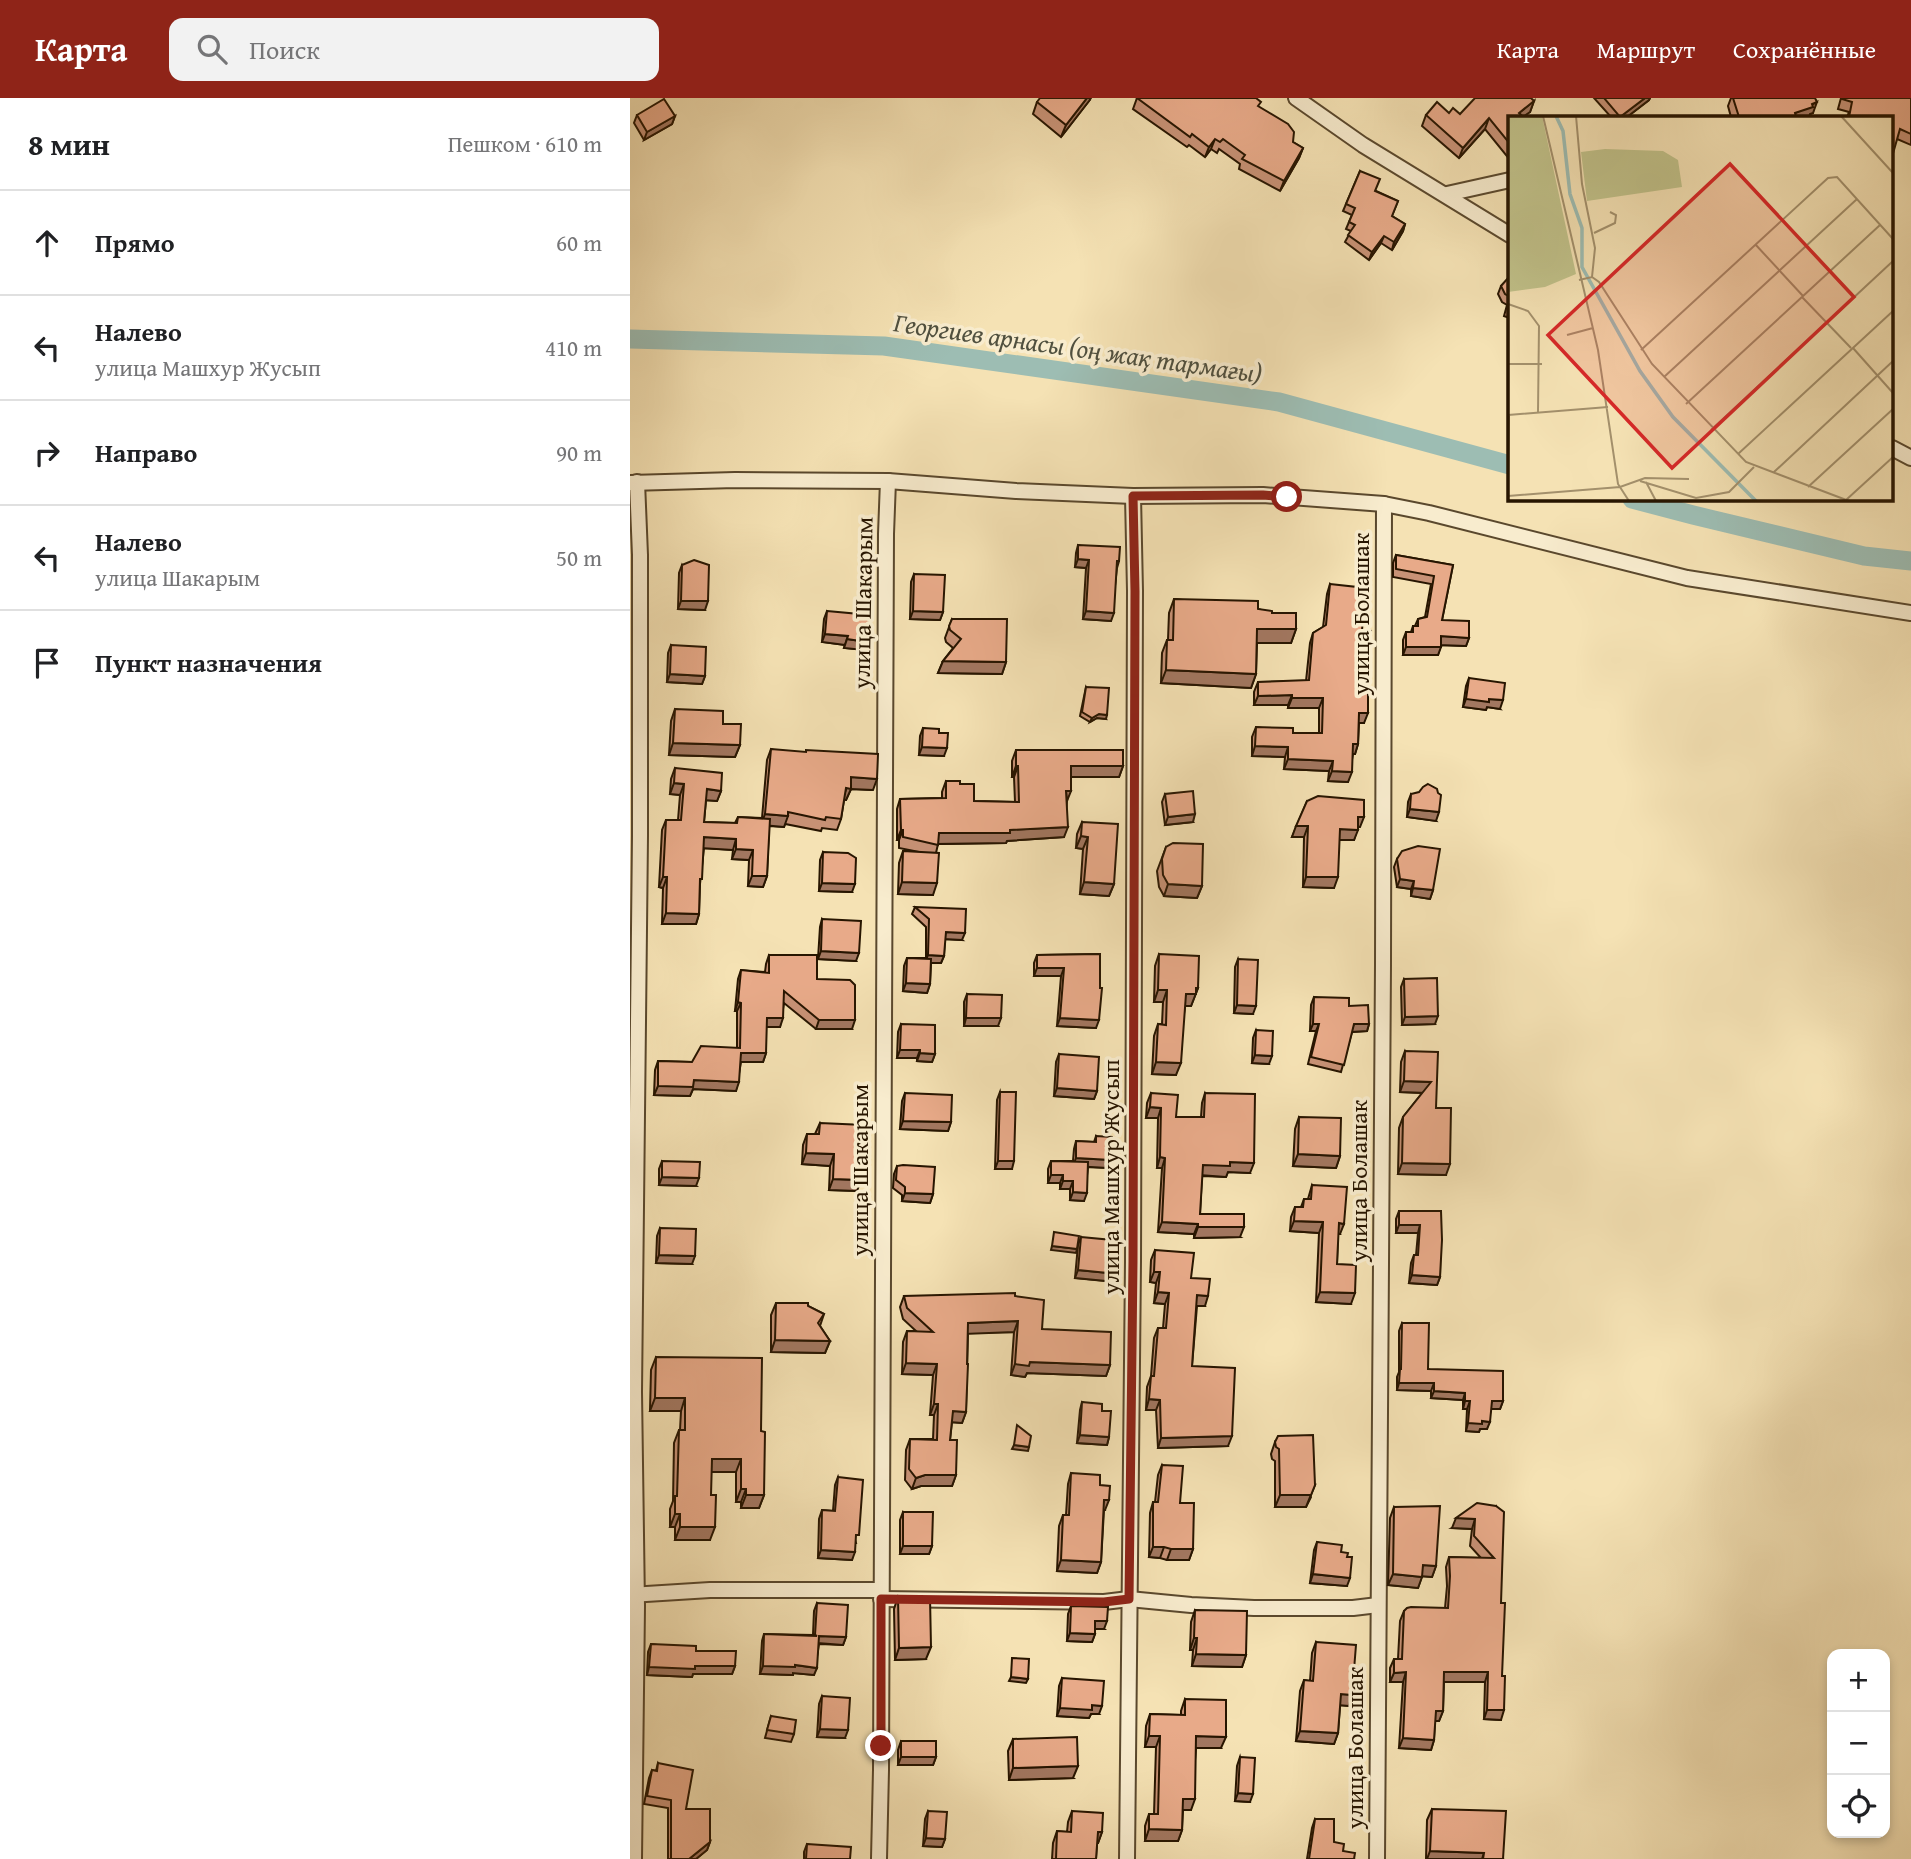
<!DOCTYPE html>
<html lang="ru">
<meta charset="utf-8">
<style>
body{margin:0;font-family:"Gentium Book Plus",serif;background:#f2f2f2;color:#202124}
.controls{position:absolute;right:21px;bottom:21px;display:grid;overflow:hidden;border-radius:14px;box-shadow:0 4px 10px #0003}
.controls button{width:63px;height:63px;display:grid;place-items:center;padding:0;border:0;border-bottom:2px solid #e0e0e0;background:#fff;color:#202124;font:35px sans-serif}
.stop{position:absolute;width:21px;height:21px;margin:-16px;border:5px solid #8f2418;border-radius:50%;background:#fff}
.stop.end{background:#8f2418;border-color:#fff;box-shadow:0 2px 7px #0008}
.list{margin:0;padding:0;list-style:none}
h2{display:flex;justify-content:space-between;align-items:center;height:91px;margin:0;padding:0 28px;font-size:30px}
h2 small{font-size:23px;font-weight:400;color:#757577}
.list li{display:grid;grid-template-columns:46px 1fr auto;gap:21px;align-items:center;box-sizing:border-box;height:105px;padding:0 28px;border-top:2px solid #e0e0e0}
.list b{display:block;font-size:26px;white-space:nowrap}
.list p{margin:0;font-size:23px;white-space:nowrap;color:#757577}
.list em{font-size:23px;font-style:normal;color:#757577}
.icon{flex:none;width:38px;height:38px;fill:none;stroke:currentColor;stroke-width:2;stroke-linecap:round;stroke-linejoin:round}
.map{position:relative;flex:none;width:1281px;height:1761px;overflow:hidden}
header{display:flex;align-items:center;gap:42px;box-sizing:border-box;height:98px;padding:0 35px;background:#8f2418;color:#fff}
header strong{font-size:33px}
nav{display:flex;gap:38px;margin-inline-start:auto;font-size:24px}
.search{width:490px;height:63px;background:#f2f2f2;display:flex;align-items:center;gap:18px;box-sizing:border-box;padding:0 24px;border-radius:14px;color:#757577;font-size:26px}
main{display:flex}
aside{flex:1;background:#fff}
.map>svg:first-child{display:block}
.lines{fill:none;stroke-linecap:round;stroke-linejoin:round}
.canal{stroke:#9dbdb3;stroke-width:19}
.street-casing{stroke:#5a482d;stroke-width:18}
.street{stroke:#f8ecce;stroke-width:14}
.wall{fill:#c89276;stroke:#271500;stroke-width:2}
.shaded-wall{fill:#a27760;stroke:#271500;stroke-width:2}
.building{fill:#e8aa89;stroke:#271500;stroke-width:2}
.route{stroke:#8f2418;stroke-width:9}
.labels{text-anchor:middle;stroke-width:7;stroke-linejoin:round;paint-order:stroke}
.street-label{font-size:24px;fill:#271500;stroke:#f8ecce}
.water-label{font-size:26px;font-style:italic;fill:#50503f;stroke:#f8ecce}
.inset-river{fill:none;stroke:#9dbdb3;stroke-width:3.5}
.inset-road{fill:none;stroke:#a3906c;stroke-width:2}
.view{fill:#d62828;fill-opacity:0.15;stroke:#d62828;stroke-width:3.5}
.inset-edge{fill:none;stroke:#271500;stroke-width:3.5}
</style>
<header>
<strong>Карта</strong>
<div class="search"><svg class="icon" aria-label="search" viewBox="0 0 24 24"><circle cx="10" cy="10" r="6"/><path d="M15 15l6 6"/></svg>Поиск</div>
<nav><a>Карта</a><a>Маршрут</a><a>Сохранённые</a></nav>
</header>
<main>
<aside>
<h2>8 мин<small>Пешком · 610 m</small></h2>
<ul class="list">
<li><svg class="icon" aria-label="ahead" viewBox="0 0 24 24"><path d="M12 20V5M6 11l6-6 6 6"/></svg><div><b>Прямо</b></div><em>60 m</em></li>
<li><svg class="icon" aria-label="left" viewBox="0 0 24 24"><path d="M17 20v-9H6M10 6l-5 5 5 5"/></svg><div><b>Налево</b><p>улица Машхур Жусып</p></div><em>410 m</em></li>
<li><svg class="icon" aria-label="right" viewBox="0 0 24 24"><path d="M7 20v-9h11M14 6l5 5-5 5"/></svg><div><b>Направо</b></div><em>90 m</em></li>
<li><svg class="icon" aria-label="left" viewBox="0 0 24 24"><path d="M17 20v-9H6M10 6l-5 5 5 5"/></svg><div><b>Налево</b><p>улица Шакарым</p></div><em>50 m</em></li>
<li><svg class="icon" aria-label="arrive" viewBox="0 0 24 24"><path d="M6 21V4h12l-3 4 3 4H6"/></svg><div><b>Пункт назначения</b></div></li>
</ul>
</aside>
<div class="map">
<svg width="1281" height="1761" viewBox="0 0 1281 1761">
<rect width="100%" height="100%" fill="#f5e2b4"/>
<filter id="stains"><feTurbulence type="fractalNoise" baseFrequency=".00286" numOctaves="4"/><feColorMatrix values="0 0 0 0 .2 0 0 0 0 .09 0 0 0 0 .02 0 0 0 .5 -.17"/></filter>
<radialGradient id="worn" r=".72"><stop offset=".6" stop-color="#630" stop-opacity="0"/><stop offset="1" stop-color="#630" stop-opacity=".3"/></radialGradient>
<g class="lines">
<!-- canal -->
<g class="canal">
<polyline points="0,241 254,248 649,304 880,367"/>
<polyline points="1002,401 1063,417 1234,458 1281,463"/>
</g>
<!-- street casing -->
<g class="street-casing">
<g id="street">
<polyline points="666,0 733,47 880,137"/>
<polyline points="817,96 880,82"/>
<polyline points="1262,350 1281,360"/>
<polyline points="0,385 105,382 258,383 386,393 503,398 633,397 754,406 799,415 1057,480 1281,515"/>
<polyline points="0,1497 80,1492 251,1492"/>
<polyline points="251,1501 474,1504 499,1501 561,1507 624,1510 723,1510 748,1507"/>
<polyline points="4,1761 7,1508 4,1294 10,738 10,457 7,384"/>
<polyline points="249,1761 251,1672 256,436 258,383"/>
<polyline points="497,1761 503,1164 505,493 503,398"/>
<polyline points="747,1761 753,867 754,406"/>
</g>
</g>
<!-- street -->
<use href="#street" class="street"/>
</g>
<!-- wall -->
<g class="wall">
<polygon points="507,0 629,9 663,44 673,50 669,60 650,93 609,71 610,66 589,51 587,55 581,51 575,59 559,47 557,49 503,11"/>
<polygon points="964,0 1020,0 1019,2 997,19 981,19"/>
<polygon points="1101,0 1185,0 1183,15 1180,16 1179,19 1101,19 1098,8"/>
<polygon points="1211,0 1281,0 1281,47 1267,41 1262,19 1217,19 1219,14 1208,11"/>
<polygon points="459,3 431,39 403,16 407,4"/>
<polygon points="904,3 900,14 880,19 880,62 855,31 829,60 792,28 796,17 819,15 830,16"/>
<polygon points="7,17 45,18 42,26 14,42 4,25"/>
<polygon points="730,73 746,93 768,103 762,118 775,126 773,133 762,152 751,145 739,162 715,144 721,133 716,131 722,117 713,113"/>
<polygon points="880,179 880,220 874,218 877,207 872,204 868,196 871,188"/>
<polygon points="448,447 489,463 487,470 481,523 453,521 456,470 445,469 446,455"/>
<polygon points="766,457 823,467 812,522 839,540 836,548 811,547 808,557 773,557 773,542 776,534 781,534 783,528 785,528 788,521 795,519 801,486 763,479 763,465"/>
<polygon points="52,467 75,512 48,511 49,475"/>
<polygon points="284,476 313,514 310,522 280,521 281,484"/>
<polygon points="700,486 732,532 738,566 734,625 729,625 728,646 725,656 723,656 718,684 698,683 699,673 654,671 655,659 622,658 622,639 626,629 663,635 689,635 689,610 658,610 658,607 624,607 624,594 628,584 676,583 680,545 683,535 693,529 697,496"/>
<polygon points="544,501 628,511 642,515 666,531 661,545 627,545 626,576 621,590 531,585 532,555 537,542 538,542 539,515"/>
<polygon points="197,513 237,544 234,552 214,550 215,547 192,544 194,521"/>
<polygon points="322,521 376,564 372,576 308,575 313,563 323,550 316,544 315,540"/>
<polygon points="41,547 75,578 72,586 37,584 38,555"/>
<polygon points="839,580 870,611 857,609 856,612 833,609 836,588"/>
<polygon points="456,589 476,621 467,620 460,624 450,618"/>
<polygon points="45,611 93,626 110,647 105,659 39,657 41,623"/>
<polygon points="293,630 309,635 314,658 289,657 290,638"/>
<polygon points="141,651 243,692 221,691 216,702 214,702 211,721 207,732 192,730 191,733 155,726 154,729 139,728 137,778 133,789 118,788 119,762 102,761 103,752 74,750 70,786 69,816 66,826 32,826 33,790 29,789 32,732 36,722 48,722 50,697 40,696 41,681 45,670 91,693 87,703 76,702 74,724 105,725 108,719 132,720 137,662"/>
<polygon points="386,652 493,668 489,679 441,679 437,703 434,739 377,743 376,745 308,746 306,755 303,797 268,796 269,765 273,753 289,754 269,750 269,742 267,742 267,711 270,701 312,700 312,694 316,683 330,686 344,703 385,704 384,679 382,679 382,663"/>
<polygon points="535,696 563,724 535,727 532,704"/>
<polygon points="781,696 806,723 777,719 778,704"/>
<polygon points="677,703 730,729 728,729 724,742 709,742 704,790 673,789 674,739 662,739"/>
<polygon points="452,724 484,786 479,798 450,796 453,751 446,750 447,736"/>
<polygon points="536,749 572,788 567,800 534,798 529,789 527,773"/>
<polygon points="193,754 222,794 189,793 190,762"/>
<polygon points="767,761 803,792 800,801 781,798 781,791 767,789 764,769"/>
<polygon points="285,809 332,842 315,841 314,858 311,865 301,865 300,886 297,895 273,893 274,868 277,860 296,860 296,829 282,816"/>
<polygon points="192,821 226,863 188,861 190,829"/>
<polygon points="470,856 466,930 427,928 431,878 404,878 404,865 407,857"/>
<polygon points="529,856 568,890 561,908 555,908 546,977 522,976 524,938 528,926 532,926 533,904 524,904 525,868"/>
<polygon points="139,857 187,881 222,931 186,931 154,905 150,929 136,929 136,955 133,964 111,964 106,993 63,991 60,998 24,997 25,972 28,963 62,964 107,950 107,913 105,913 108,881 111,872 135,874 136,866"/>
<polygon points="608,861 623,916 604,915 605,869"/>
<polygon points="774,881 805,926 772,927 771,889"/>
<polygon points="337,896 368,928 334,928 334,904"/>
<polygon points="684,899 719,908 739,926 737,933 722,934 711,974 678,966 686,933 680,933 681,907"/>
<polygon points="271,926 305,956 302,964 287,963 287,960 267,960 268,934"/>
<polygon points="626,932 639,966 622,965 623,940"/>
<polygon points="775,953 806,1010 816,1077 768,1076 769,1030 773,1019 792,995 770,994 771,964"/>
<polygon points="429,956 467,993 464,1001 424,998 426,964"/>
<polygon points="370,994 382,1071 365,1071 367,1002"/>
<polygon points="275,995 321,1024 318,1033 270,1031 272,1003"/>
<polygon points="521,995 546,1019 571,1019 572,1005 575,995 620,1075 598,1074 596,1079 572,1078 570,1116 610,1139 564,1140 564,1136 528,1134 532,1070 527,1070 528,1020 516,1020 517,1005"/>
<polygon points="669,1019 710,1058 706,1070 663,1068 665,1031"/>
<polygon points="190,1025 227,1093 199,1092 200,1068 172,1066 173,1047 177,1036 185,1036"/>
<polygon points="466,1038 481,1062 478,1070 458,1069 454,1103 440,1102 440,1091 430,1091 430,1085 418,1085 418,1071 421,1063 443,1063 444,1051 446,1043 464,1044"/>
<polygon points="32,1063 66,1088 29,1087 29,1071"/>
<polygon points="267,1068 303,1096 300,1105 272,1103 272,1097 263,1090 264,1076"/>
<polygon points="682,1087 710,1136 708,1136 707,1166 721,1206 686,1204 689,1135 660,1133 661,1119 665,1109 671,1109 674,1101 678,1101"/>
<polygon points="769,1113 811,1113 810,1179 807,1187 779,1185 781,1165 784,1157 786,1157 788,1135 766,1135 766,1121"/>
<polygon points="30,1130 62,1166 26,1165 27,1138"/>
<polygon points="451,1139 476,1183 445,1180 448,1147"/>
<polygon points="525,1152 561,1180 575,1208 567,1208 562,1268 598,1348 528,1350 526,1312 516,1312 517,1289 521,1278 524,1240 528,1230 533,1230 535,1206 524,1205 526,1185 520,1184 521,1162"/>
<polygon points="274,1198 385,1198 412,1231 480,1267 476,1278 397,1275 395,1279 381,1277 384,1234 338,1235 336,1314 332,1325 322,1324 320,1342 326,1377 322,1388 291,1388 282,1391 275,1382 276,1352 280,1341 303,1341 304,1317 300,1317 303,1277 272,1276 273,1244 277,1233 286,1233 273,1221 270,1209"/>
<polygon points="146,1205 178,1208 194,1216 190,1228 200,1243 195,1255 141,1254 141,1217"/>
<polygon points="772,1225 798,1271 873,1303 870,1311 861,1311 857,1331 850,1331 849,1334 836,1333 837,1311 833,1311 833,1302 801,1300 801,1293 767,1292 767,1279 769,1274 769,1233"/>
<polygon points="26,1259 131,1333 134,1397 129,1410 111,1410 111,1404 106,1404 106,1374 81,1374 80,1442 45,1442 45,1429 40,1429 40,1411 43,1403 44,1345 49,1332 50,1332 51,1313 20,1313 21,1272"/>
<polygon points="452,1304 472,1313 479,1339 477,1347 447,1345 450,1312"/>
<polygon points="645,1344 681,1399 676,1409 645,1409 645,1363 642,1361 641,1356"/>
<polygon points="532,1367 550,1405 563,1451 559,1462 537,1462 530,1460 519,1459 520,1415 523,1404 525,1404 528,1377"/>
<polygon points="441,1375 470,1387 475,1412 474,1412 471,1464 467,1475 427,1473 429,1428 433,1417 436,1417 438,1386"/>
<polygon points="208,1379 226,1445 225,1445 222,1462 188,1460 189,1421 192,1412 203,1413 205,1387"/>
<polygon points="866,1408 871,1505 871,1622 854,1621 855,1584 814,1584 813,1613 809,1623 805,1623 804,1642 801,1652 769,1650 773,1584 760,1584 760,1570 764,1561 768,1561 770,1523 774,1513 815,1510 817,1488 816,1469 819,1459 851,1460 840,1448 842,1431 822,1430"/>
<polygon points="764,1409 806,1468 802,1479 792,1478 788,1490 758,1487 760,1420"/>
<polygon points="273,1414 302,1448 299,1456 270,1456 270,1422"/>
<polygon points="687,1444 711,1454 717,1488 680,1485 684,1452"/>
<polygon points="268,1499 296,1561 265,1562 264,1511"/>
<polygon points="187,1505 216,1539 213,1547 189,1546 184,1577 163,1575 163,1577 130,1576 132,1543 134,1536 183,1537 184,1513"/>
<polygon points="441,1508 474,1531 465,1531 465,1536 462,1544 437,1543 438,1516"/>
<polygon points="565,1512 616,1557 612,1569 562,1568 563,1552 560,1552 561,1524"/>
<polygon points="686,1544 722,1597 719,1608 710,1607 708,1635 704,1646 666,1643 670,1593 674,1582 680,1583 682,1555"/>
<polygon points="21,1546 66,1553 105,1568 102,1576 63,1576 62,1579 17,1577 18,1554"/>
<polygon points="432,1580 469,1616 461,1616 459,1620 427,1618 429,1588"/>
<polygon points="192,1598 215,1640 187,1639 189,1606"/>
<polygon points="555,1601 591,1650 566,1650 561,1712 553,1712 552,1732 548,1743 515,1743 515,1728 519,1716 524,1716 526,1649 515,1649 516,1628 520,1616 551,1617 551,1613"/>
<polygon points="141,1618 164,1636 161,1644 135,1640"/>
<polygon points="383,1641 443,1680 379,1682 378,1653"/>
<polygon points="271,1643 306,1659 303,1667 268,1667 268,1652"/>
<polygon points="610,1659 620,1704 605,1703 607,1668"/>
<polygon points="28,1665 56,1711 80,1744 77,1752 66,1761 38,1761 38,1710 14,1706 19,1680 22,1672 26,1673"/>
<polygon points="802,1711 873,1761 796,1761 797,1722"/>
<polygon points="298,1713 315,1741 312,1749 293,1748 295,1721"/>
<polygon points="442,1713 472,1734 468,1745 467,1745 466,1761 422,1761 423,1745 427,1733 437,1734 438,1724"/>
<polygon points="685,1721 704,1744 713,1753 724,1761 677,1761 682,1730"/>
<polygon points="177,1746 220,1761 174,1761 174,1754"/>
</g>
<!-- shaded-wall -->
<g class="shaded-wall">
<polygon points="457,0 461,0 459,3 431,39 436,27"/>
<polygon points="1015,0 1020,0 1019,2 997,19 990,19"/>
<polygon points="904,3 900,14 893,19 889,15"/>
<polygon points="1187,4 1183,15 1180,16 1179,19 1164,19 1165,15"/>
<polygon points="45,18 42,26 14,42 17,34"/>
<polygon points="859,20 855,31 829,60 833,50"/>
<polygon points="585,41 581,51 575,59 579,49"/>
<polygon points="673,50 669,60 650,93 654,83"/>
<polygon points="775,126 773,133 762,152 764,144"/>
<polygon points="754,138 751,145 739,162 742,154"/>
<polygon points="448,461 459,462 456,470 445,469"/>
<polygon points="51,503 78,503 75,512 48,511"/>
<polygon points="283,513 313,514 310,522 280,521"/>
<polygon points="456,513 484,515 481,523 453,521"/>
<polygon points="627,531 666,531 661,545 622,545"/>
<polygon points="195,536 218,538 215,547 192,544"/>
<polygon points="811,538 839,540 836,548 808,547"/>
<polygon points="217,541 237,544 234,552 214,550"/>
<polygon points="776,549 811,549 808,557 773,557"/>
<polygon points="313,563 376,564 372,576 308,575"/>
<polygon points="536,572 626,576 621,590 531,585"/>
<polygon points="40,576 75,578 72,586 37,584"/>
<polygon points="662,597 658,607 624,607 628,598"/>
<polygon points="662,600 693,600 689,610 658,610"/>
<polygon points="836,601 859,601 873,602 870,611 857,609 856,612 833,609"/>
<polygon points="729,615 738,615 734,625 726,625"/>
<polygon points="469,616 477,617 476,621 467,620 460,624 462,620"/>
<polygon points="43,645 110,647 105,659 39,657"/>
<polygon points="723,646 728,646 725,656 720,656"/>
<polygon points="625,648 658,649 655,659 622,658"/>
<polygon points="292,649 317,650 314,658 289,657"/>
<polygon points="658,661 703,663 699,673 654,671"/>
<polygon points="386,668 388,668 384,679 382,679"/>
<polygon points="441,668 493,668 489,679 437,679"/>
<polygon points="702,673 722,674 718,684 698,683"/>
<polygon points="221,679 247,681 243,692 221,691 216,702 212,702"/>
<polygon points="44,685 54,686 50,697 40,696"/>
<polygon points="77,691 91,693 87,703 73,702"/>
<polygon points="436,693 441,693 437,703"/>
<polygon points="780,711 809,714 806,723 777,719"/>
<polygon points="135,716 158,718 154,729 131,727"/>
<polygon points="565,716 563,724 535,727 538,719"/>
<polygon points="728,719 734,719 730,729 724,729"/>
<polygon points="666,728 678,728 674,739 662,739"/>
<polygon points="438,729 434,739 377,743 376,745 305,746 309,735"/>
<polygon points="710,731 728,732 724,742 706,742"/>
<polygon points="271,732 273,732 269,742 267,742"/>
<polygon points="451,738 458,739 453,751 446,750"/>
<polygon points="74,739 106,741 103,752 70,750"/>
<polygon points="106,751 123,752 119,762 102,761"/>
<polygon points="122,778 137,778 133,789 118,788"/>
<polygon points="33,779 37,779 33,790 29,789"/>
<polygon points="676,779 708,779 704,790 673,789"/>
<polygon points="770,781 784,783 781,791 767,789"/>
<polygon points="272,784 307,785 303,797 268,796"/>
<polygon points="454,784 484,786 479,798 450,796"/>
<polygon points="192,785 225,786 222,794 189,793"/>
<polygon points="538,786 572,788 567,800 534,798"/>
<polygon points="783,790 803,792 800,801 781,798"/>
<polygon points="36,815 69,816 66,826 32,826"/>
<polygon points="316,834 335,835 332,842 313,841"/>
<polygon points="191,853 229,855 226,863 188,861"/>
<polygon points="298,857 314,858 311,865 295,865"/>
<polygon points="407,870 434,870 431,878 404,878"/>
<polygon points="276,885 300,886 297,895 273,893"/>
<polygon points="566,890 568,890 561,908 551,908 556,896"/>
<polygon points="528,892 537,892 533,904 524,904"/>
<polygon points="108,904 111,905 107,913 105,913"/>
<polygon points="607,907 626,908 623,916 604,915"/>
<polygon points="808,918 805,926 772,927 775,919"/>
<polygon points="137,920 153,920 150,929 133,929"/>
<polygon points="336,920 371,920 368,928 334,928"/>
<polygon points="430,920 469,922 466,930 427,928"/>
<polygon points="189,922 225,922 222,931 186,931"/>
<polygon points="683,926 689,926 686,933 680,933"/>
<polygon points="724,926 739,926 737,933 721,934"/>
<polygon points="270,952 290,952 287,960 267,960"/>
<polygon points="111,955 136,955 133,964 108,964"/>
<polygon points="290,955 305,956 302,964 287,963"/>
<polygon points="625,957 642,958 639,966 622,965"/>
<polygon points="526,964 551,965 546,977 522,976"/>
<polygon points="64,982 109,984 106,993 63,991 60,998 24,997 28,988"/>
<polygon points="774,983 801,984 797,995 770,994"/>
<polygon points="427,990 467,993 464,1001 424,998"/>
<polygon points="520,1009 531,1010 528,1020 516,1020"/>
<polygon points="273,1023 321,1024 318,1033 270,1031"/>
<polygon points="176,1055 204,1056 200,1068 172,1066"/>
<polygon points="668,1056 710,1058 706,1070 663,1068"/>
<polygon points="530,1059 535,1060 532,1070 527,1070"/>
<polygon points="446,1060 481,1062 478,1070 443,1068"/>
<polygon points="368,1063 384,1063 382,1071 365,1071"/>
<polygon points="600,1064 624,1065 620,1075 598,1074 596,1079 569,1077 573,1067"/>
<polygon points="772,1065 820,1066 816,1077 768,1076"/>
<polygon points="421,1077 433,1077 430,1085 418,1085"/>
<polygon points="32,1079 69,1080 66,1088 29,1087"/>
<polygon points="203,1081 231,1082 227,1093 199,1092"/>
<polygon points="433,1083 443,1083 440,1091 430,1091"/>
<polygon points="443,1094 457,1095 454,1103 440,1102"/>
<polygon points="275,1095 303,1096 300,1105 272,1103"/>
<polygon points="664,1123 693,1124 689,1135 660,1133"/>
<polygon points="532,1124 568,1126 564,1136 528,1134"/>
<polygon points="709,1125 714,1126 710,1136 705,1136"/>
<polygon points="769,1127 790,1127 788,1135 766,1135"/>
<polygon points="568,1129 614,1129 610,1139 564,1140"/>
<polygon points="422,1148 447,1151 446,1155 421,1152"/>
<polygon points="29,1157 65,1158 62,1166 26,1165"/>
<polygon points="448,1172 478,1175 476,1183 445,1180"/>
<polygon points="524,1174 530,1174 526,1185 520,1184"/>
<polygon points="782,1177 810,1179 807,1187 779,1185"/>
<polygon points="528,1194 539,1195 535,1206 524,1205"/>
<polygon points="690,1194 725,1195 721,1206 686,1204"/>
<polygon points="567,1197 578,1198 575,1208 564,1208"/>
<polygon points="388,1223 384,1234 334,1236 338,1225"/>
<polygon points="145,1242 200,1243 195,1255 141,1254"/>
<polygon points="400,1264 480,1267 476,1278 397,1275 395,1279 381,1277 385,1266"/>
<polygon points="276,1265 307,1266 303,1277 272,1276"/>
<polygon points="769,1285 804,1285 801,1293 767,1292"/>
<polygon points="804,1293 835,1295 833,1302 801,1300"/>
<polygon points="25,1300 55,1300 51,1313 20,1313"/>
<polygon points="519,1301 530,1302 526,1312 516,1312"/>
<polygon points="835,1303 840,1303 837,1311 833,1311"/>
<polygon points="862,1303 873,1303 870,1311 859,1311"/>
<polygon points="304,1306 308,1306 304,1317 300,1317"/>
<polygon points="323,1313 336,1314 332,1325 319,1324"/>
<polygon points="852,1323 860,1324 857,1331 850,1331 849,1334 836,1333 838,1325"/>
<polygon points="450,1337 479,1339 477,1347 447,1345"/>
<polygon points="602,1338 598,1348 528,1350 531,1340"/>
<polygon points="384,1347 399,1349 398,1353 382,1351"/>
<polygon points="82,1361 111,1361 106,1374 77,1374"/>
<polygon points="295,1377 326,1377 322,1388 291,1388 282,1391 286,1380"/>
<polygon points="685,1387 676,1409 645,1409 650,1397"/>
<polygon points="111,1391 116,1391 111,1404 106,1404"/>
<polygon points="116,1397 134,1397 129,1410 111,1410"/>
<polygon points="474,1402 479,1402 475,1412 471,1412"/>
<polygon points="45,1416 50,1416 45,1429 40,1429"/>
<polygon points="826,1420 845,1421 842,1431 822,1430"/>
<polygon points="50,1429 85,1429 80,1442 45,1442"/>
<polygon points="273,1448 302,1448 299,1456 270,1456"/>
<polygon points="523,1449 534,1449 530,1460 519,1459"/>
<polygon points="541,1451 563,1451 559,1462 537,1462"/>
<polygon points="191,1452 225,1454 222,1462 188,1460"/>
<polygon points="431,1462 471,1464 467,1475 427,1473"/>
<polygon points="793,1467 806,1468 802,1479 789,1478"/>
<polygon points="683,1476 720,1480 717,1488 680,1485"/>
<polygon points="763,1476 792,1479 788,1490 758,1487"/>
<polygon points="465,1523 477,1523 474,1531 462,1531"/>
<polygon points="440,1535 465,1536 462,1544 437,1543"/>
<polygon points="189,1538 216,1539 213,1547 187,1545"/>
<polygon points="564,1540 567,1540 563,1552 560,1552"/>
<polygon points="301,1549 296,1561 265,1562 269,1550"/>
<polygon points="566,1556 616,1557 612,1569 562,1568"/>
<polygon points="165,1567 187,1570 184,1577 163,1575 163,1577 130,1576 133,1568"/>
<polygon points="65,1568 105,1568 102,1576 63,1576 62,1579 17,1577 19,1569"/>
<polygon points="776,1574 773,1584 760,1584 764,1575"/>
<polygon points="814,1574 858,1574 855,1584 811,1584"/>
<polygon points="381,1579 398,1581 396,1585 379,1583"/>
<polygon points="711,1596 722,1597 719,1608 707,1607"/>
<polygon points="462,1607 472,1608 469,1616 461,1616 459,1620 427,1618 430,1610"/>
<polygon points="857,1612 874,1612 871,1622 854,1621"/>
<polygon points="806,1613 813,1613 809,1623 802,1623"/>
<polygon points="190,1631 218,1632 215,1640 187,1639"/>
<polygon points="670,1633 708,1635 704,1646 666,1643"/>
<polygon points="519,1638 530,1638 526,1649 515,1649"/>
<polygon points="566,1638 596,1639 591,1650 562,1650"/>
<polygon points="773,1640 804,1642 801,1652 769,1650"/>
<polygon points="271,1659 306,1659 303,1667 268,1667"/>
<polygon points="448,1668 443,1680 379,1682 383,1670"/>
<polygon points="608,1695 623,1696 620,1704 605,1703"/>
<polygon points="553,1701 565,1701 561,1712 549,1712"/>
<polygon points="519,1731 552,1732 548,1743 515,1743"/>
<polygon points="468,1734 472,1734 468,1745 464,1745"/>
<polygon points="296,1740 315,1741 312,1749 293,1748"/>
<polygon points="80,1744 77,1752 66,1761 59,1761"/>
<polygon points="800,1753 854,1755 852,1761 797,1761"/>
</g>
<!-- building -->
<g class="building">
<polygon points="410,0 457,0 436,27 407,4"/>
<polygon points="507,0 626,0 631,4 628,8 658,26 664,34 663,44 673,50 654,83 612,61 615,57 593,41 590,44 585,41 579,49 562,36 560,39"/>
<polygon points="845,0 901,0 904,3 889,15 893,19 880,19 880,46 859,20 833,50 796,17 807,4 819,15 823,10 830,16"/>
<polygon points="974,0 1015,0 990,19"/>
<polygon points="1103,0 1185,0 1187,4 1182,6 1183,9 1165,15 1166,19 1109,19"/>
<polygon points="1212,0 1281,0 1281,36 1270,31 1262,59 1262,19 1219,19 1222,4 1212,1"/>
<polygon points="34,1 45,18 17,34 7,17"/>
<polygon points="730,73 750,81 745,93 768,103 762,118 775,126 764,144 754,138 742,154 718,137 725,127 719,124 725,110 716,106"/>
<polygon points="880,179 880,211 877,210 880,199 875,196 871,188 878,180"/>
<polygon points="448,447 490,449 489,463 487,463 484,515 456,513 459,462 448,461"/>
<polygon points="766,457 823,467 812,522 839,523 839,540 811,538 811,549 776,549 776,534 783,534 783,528 788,528 788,521 797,519 804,478 766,471"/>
<polygon points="64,462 79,467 78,503 51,503 52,467"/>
<polygon points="284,476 315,477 313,514 283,513"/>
<polygon points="700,486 736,490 732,532 741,533 738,566 738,615 729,615 728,646 723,646 722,674 702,673 703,663 658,661 658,649 625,648 626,629 663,630 663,635 692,635 693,600 662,600 662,597 628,598 628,584 679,582 683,535 696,527"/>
<polygon points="544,501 628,503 628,511 642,513 642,515 666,515 666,531 627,531 626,576 536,572 537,542 543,542"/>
<polygon points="197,513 240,517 237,544 217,541 218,538 195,536"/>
<polygon points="322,521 377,521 376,564 313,563 331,541 320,532 319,528"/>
<polygon points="41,547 76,549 75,578 40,576"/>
<polygon points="839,580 875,585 873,602 859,601 859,604 836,601"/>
<polygon points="456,589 479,590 477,617 469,616 462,620 452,614"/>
<polygon points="45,611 93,613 93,626 111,626 110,647 43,645"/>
<polygon points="293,630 309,631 309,635 318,635 317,650 292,649"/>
<polygon points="141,651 176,654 176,652 248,656 247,681 221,679 221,691 216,690 211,721 196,719 195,722 158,714 158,718 135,716"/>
<polygon points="386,652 493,652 493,668 441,668 441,693 436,693 438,729 380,732 380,735 309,735 308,747 273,739 273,732 271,732 270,701 316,700 316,683 330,683 330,686 344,686 344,703 389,704 388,668 386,668"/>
<polygon points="45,670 92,675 91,693 77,691 74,724 107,725 108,719 140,721 137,778 122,778 123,752 106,751 106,741 74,739 72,781 70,781 69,816 36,815 37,779 33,779 36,722 51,722 54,686 44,685"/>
<polygon points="798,686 807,691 808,695 811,697 809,714 780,711 781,696 789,694 793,689"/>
<polygon points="563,693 565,716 538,719 535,696"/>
<polygon points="688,698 734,702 734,719 728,719 728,732 710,731 708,779 676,779 678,728 666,728 677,703"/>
<polygon points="452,724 488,726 484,786 454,784 458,739 451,738"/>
<polygon points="543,745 573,746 572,788 538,786 533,777 532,761 536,749"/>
<polygon points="788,748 810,751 803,792 783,790 784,783 770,781 767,761 772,753"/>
<polygon points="273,753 309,755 307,785 272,784"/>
<polygon points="193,754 218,755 226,760 225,786 192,785"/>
<polygon points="285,809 336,811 335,835 316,834 314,858 298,857 299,821"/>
<polygon points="192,821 231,823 229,855 191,853"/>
<polygon points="470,856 470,890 472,890 469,922 430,920 434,870 407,870 407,857"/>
<polygon points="529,856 569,858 568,890 566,890 566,896 556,896 551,965 526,964 528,926 536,927 537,892 528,892"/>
<polygon points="139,857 187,857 187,881 220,882 225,887 225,922 189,922 154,893 153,920 137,920 136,955 111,955 109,984 64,982 63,989 28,988 28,963 62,964 71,948 110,950 111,905 108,904 111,872 139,875"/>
<polygon points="277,860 301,861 300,886 276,885"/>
<polygon points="608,861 628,862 626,908 607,907"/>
<polygon points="807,880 808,918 775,919 774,881"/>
<polygon points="337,896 372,897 371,920 336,920"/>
<polygon points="684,899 719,900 719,908 738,907 739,926 724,926 714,967 681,959 689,926 683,926"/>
<polygon points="271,926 305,927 305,956 290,955 290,952 270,952"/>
<polygon points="626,932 643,933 642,958 625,957"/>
<polygon points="775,953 808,954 806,1010 821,1010 820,1066 772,1065 773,1019 801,984 774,983"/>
<polygon points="429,956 469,959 467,993 427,990"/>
<polygon points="370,994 386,994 384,1063 368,1063"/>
<polygon points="275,995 322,997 321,1024 273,1023"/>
<polygon points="521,995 548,997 546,1019 574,1019 575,995 625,996 624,1065 600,1064 600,1068 573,1067 570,1116 614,1116 614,1129 568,1129 568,1126 532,1124 535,1060 530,1059 531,1010 520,1009"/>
<polygon points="669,1019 711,1020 710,1058 668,1056"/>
<polygon points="190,1025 234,1027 231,1082 203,1081 204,1056 176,1055 177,1036 189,1036"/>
<polygon points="466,1038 482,1039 481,1062 446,1060 446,1043 466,1044"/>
<polygon points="32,1063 70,1064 69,1080 32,1079"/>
<polygon points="421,1063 458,1064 457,1095 443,1094 443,1083 433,1083 433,1077 421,1077"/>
<polygon points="273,1067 305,1069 303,1096 275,1095 275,1089 266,1082 267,1068"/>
<polygon points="682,1087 717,1089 714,1126 709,1125 707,1166 726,1167 725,1195 690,1194 693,1124 664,1123 665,1109 673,1109 674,1101 681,1101"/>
<polygon points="769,1113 811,1113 812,1142 810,1179 782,1177 784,1157 788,1157 790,1127 769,1127"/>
<polygon points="30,1130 66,1131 65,1158 29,1157"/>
<polygon points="424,1134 449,1138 447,1151 422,1148"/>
<polygon points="451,1139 482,1142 478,1175 448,1172"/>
<polygon points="525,1152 564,1155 561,1180 580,1181 578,1198 567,1197 562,1268 605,1270 602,1338 531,1340 530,1302 519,1301 521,1278 524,1278 528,1230 536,1230 539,1195 528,1194 530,1174 524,1174"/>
<polygon points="385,1195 385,1198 414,1202 412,1231 481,1234 480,1267 400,1264 399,1268 385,1266 388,1223 338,1225 337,1266 338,1266 336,1314 323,1313 320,1342 327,1342 326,1377 295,1377 286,1380 279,1371 280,1341 307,1342 308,1306 304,1306 307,1266 276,1265 277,1233 303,1234 277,1210 274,1198"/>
<polygon points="146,1205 178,1205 178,1208 194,1216 188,1225 200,1243 145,1242"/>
<polygon points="772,1225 799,1225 798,1271 873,1273 873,1303 862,1303 860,1324 852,1323 852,1326 838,1325 840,1303 835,1303 835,1295 804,1293 804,1285 769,1285 770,1271 771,1271"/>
<polygon points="26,1259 132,1260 131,1333 135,1334 134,1397 116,1397 116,1391 111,1391 111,1361 82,1361 81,1397 86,1397 85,1429 50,1429 50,1416 45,1416 45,1398 47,1398 49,1332 55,1332 55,1300 25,1300"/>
<polygon points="452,1304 472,1306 472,1313 481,1313 479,1339 450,1337"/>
<polygon points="387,1327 401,1338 399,1349 384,1347"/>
<polygon points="683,1337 685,1387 681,1397 650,1397 649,1351 646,1349 645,1344 648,1338"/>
<polygon points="532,1367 553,1368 550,1405 564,1405 563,1451 541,1451 534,1449 523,1449 523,1404 528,1404"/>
<polygon points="441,1375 470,1377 470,1387 480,1388 479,1402 474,1402 471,1464 431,1462 433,1417 439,1417"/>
<polygon points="208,1379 233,1382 229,1437 226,1437 225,1454 191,1452 192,1412 205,1413"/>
<polygon points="847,1405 866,1408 874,1414 871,1505 875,1505 872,1578 875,1578 874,1612 857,1612 858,1574 814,1574 813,1613 806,1613 804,1642 773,1640 776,1574 764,1575 764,1561 772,1561 774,1513 777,1510 781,1509 818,1510 820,1478 819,1459 864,1460 844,1438 845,1421 826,1420"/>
<polygon points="810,1408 806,1468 793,1467 792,1479 763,1476 764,1409"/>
<polygon points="273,1414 303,1414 302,1448 273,1448"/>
<polygon points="687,1444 712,1447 711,1454 718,1455 717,1459 722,1459 720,1480 683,1476"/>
<polygon points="268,1499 300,1499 301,1549 269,1550"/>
<polygon points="187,1505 218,1507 216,1539 189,1538 187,1570 165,1567 165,1569 133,1568 134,1536 187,1538 185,1537"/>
<polygon points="441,1508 478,1509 477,1523 465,1523 465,1536 440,1535"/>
<polygon points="565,1512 617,1513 616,1557 566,1556 567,1540 564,1540"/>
<polygon points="686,1544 726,1547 722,1597 711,1596 708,1635 670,1633 674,1582 683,1583"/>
<polygon points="21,1546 66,1548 66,1553 106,1553 105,1568 65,1568 65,1571 19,1569"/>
<polygon points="382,1560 399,1561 398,1581 381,1579"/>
<polygon points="432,1580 474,1583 472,1608 462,1607 462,1612 430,1610"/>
<polygon points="192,1598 220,1600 218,1632 190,1631"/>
<polygon points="555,1601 596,1602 596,1639 566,1638 565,1701 553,1701 552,1732 519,1731 519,1716 528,1716 530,1638 519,1638 520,1616 555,1617"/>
<polygon points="141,1618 166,1622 164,1636 137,1632"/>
<polygon points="447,1639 448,1668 383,1670 383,1641"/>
<rect x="271" y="1643" width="35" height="16"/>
<polygon points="610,1659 625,1660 623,1696 608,1695"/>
<polygon points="28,1665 63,1672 56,1711 80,1711 80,1744 59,1761 41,1761 41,1702 17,1698 22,1672 27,1673"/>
<polygon points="802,1711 876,1713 873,1761 853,1761 854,1755 800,1753"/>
<polygon points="298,1713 317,1714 315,1741 296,1740"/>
<polygon points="442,1713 473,1715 472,1734 468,1734 466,1761 426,1761 427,1733 441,1734"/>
<polygon points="685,1721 704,1721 704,1744 714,1746 713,1753 725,1755 724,1761 679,1761"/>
<polygon points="177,1746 221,1749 220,1761 176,1761"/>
</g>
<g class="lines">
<!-- route -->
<polyline class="route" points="251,1648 251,1501 474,1504 499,1501 503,1164 505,493 503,398 633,397 657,399"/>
</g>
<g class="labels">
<!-- street labels -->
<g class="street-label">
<text transform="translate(233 505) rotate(-89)" y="8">улица Шакарым</text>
<text transform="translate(731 516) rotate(-90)" y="8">улица Болашак</text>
<text transform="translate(230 1072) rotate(-90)" y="8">улица Шакарым</text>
<text transform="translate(481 1079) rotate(-90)" y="8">улица Машхур Жусып</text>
<text transform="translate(729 1083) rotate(-90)" y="8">улица Болашак</text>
<text transform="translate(725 1650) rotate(-90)" y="8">улица Болашак</text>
</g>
<!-- water labels -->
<g class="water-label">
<text transform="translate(448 250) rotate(8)" y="9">Георгиев арнасы (оң жақ тармағы)</text>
</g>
</g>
<!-- overview -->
<g transform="translate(878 18)">
<rect width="385" height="385" fill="#f5e2b4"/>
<path d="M0,0H34L68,158L37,171L0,176ZM97,33L155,35L170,44L174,71L79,85L73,36Z" fill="#c1c28a"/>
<path class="inset-river" d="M48,0L55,15L62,78L74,112V151L132,255L165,301L248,385"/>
<path class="inset-road" d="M35,0L90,234L110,368L121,385M68,0L74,68L87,132L84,161M333,0L385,57M86,117L107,107L108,99L102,96M247,128L295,180M71,164L84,161L91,166L144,248L238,346L341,385M294,181L343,232M0,188L20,195L31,210L30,296M59,219L85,212M345,232L385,277M133,234L320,62L329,61L385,123M0,248H34M156,261L349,83M178,288L372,109M0,299L100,291M203,314L385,145M230,338L385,195M266,356L385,245M0,361L1,299M132,365L188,382L221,376L246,351M138,366L148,385M300,371L385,293M0,380L112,371L137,362L181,363M338,384L385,341"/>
<path class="view" d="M222,48L346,181L164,352L40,219Z"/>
<rect width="385" height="385" class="inset-edge"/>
</g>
<rect width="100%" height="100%" filter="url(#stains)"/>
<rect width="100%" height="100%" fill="url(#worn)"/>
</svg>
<div class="controls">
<button>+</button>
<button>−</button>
<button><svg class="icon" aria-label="locate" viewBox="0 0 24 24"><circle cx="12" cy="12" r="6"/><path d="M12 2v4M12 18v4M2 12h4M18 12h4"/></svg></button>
</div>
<div class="stop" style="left:657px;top:399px"></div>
<div class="stop end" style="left:251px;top:1648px"></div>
</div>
</main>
